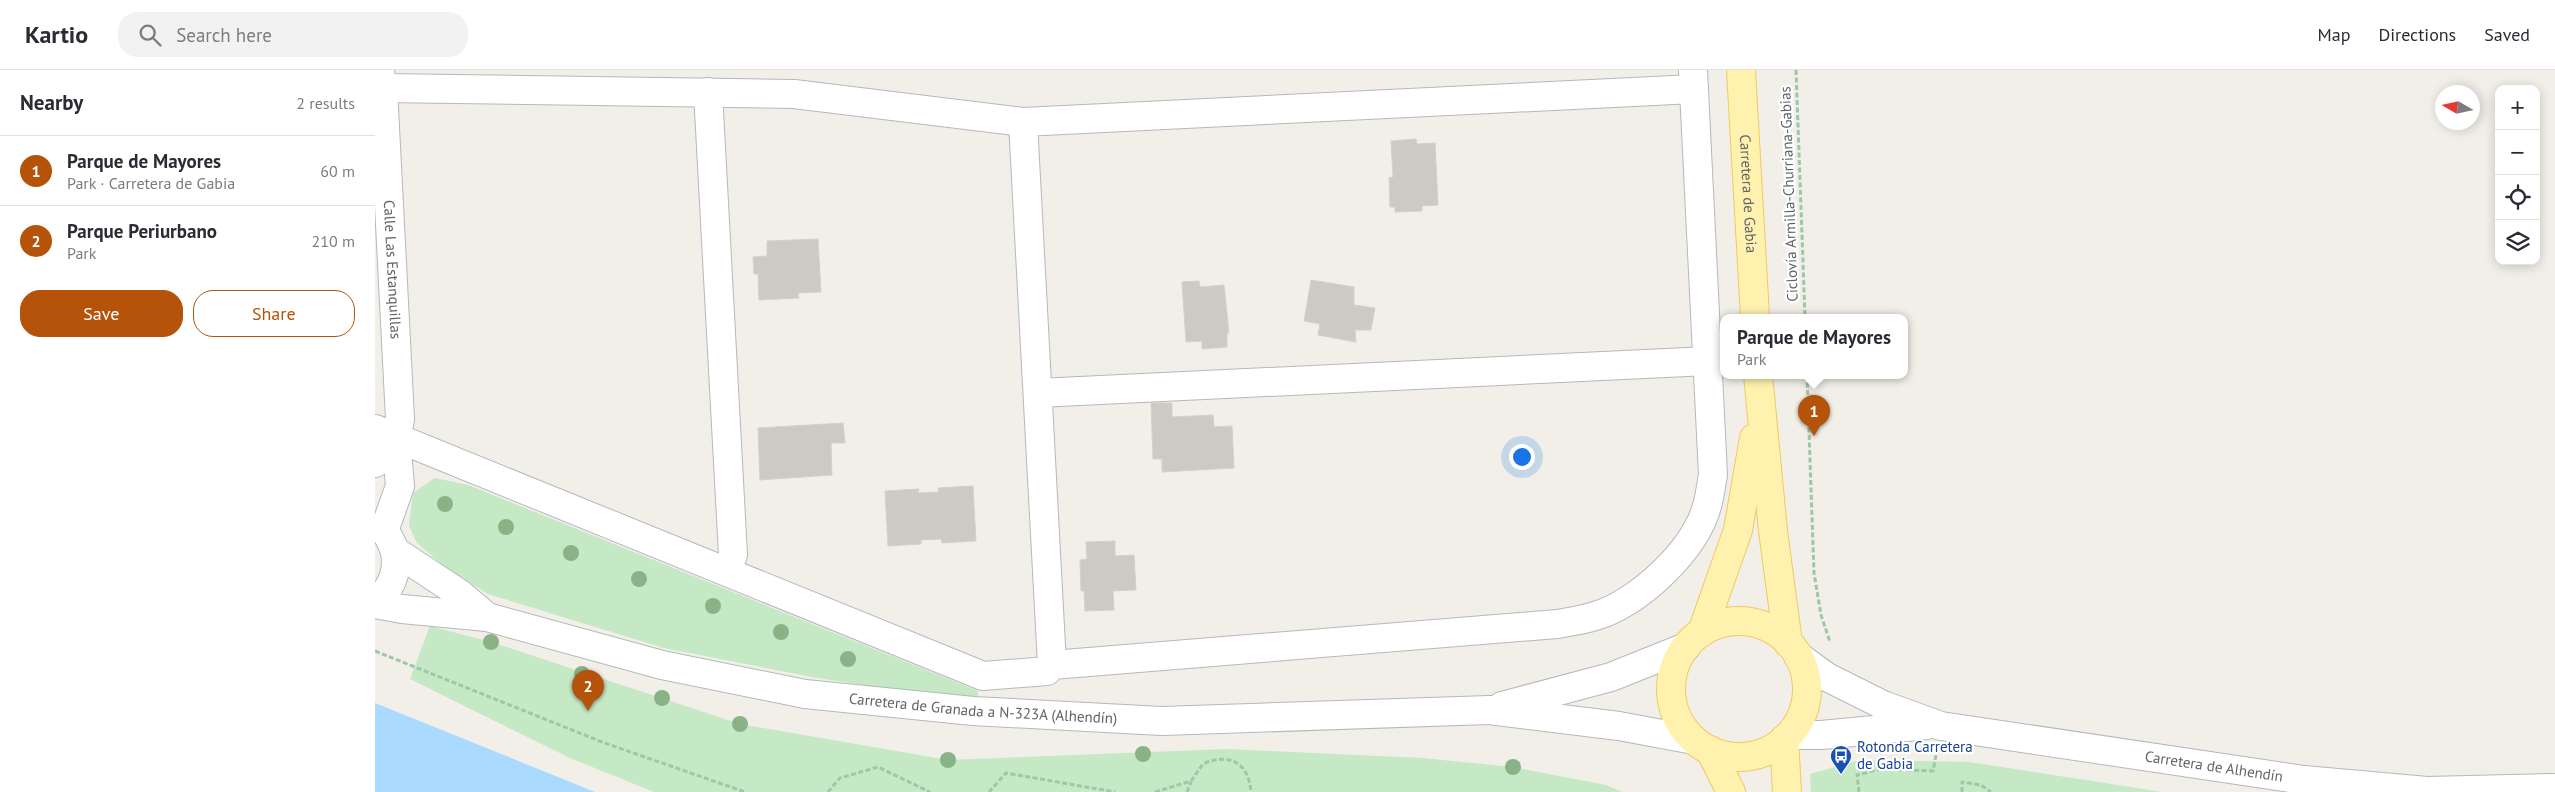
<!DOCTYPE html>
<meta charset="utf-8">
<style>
body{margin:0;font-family:"PT Sans",sans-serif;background:#f2f2f3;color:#2b2b33}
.controls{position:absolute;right:15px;top:15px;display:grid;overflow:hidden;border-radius:10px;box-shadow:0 2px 12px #0003}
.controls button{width:45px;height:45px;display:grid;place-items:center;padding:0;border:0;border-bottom:1px solid #e1e1e2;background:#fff;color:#2b2b33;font:25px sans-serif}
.compass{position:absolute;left:2060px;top:15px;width:45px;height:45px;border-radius:50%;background:#fff;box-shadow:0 2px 12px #0003;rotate:279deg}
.you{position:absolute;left:1146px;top:386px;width:18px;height:18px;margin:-12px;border:4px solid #fff;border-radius:50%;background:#1a73e8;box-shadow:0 0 0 8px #1a73e833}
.badge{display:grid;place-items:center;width:32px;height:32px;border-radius:50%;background:#b45309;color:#fff;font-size:16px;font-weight:700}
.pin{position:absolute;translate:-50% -41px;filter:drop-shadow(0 1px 2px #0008)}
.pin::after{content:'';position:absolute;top:26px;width:18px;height:15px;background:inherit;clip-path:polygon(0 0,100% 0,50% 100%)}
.popup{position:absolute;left:1345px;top:244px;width:188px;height:65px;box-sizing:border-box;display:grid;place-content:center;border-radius:10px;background:#fff;filter:drop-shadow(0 1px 4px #0005);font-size:16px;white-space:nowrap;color:#7c7c81}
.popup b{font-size:19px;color:#2b2b33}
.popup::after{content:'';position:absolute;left:50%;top:100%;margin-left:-10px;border:10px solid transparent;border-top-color:#fff}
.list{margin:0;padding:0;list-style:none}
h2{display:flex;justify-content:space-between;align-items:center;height:65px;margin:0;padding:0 20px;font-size:21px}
h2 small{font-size:16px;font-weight:400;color:#7c7c81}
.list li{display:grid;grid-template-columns:32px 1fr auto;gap:15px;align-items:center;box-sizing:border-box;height:70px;padding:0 20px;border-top:1px solid #e1e1e2}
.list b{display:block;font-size:19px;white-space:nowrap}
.list p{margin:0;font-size:16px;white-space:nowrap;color:#7c7c81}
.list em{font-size:16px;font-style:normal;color:#7c7c81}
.actions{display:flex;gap:10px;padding:15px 20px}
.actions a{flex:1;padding:11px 0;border:1px solid #b45309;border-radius:20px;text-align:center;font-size:18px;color:#b45309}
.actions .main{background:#b45309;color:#fff}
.icon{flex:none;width:28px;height:28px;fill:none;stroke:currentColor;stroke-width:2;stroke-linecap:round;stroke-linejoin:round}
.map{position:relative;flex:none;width:2180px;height:722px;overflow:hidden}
header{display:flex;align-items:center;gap:30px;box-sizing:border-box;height:70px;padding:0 25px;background:#fff;border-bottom:1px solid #e1e1e2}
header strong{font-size:24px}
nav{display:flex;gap:28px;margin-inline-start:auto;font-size:18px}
.search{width:350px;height:45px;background:#f2f2f3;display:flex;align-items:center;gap:12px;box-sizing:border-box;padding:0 18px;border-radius:20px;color:#7c7c81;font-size:19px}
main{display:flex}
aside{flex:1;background:#fff}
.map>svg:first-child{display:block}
.green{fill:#c5e8c5}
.water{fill:#aadaff}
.building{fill:#cccac5;stroke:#d6d1c6}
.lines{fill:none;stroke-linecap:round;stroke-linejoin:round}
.minor-casing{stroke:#b5b8bc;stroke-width:30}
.major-casing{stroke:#f2c960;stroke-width:30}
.path{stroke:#9cc7a9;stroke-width:3;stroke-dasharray:5 2.5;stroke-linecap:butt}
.minor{stroke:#fff;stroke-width:28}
.major{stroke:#fff2af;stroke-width:28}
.tree{fill:#89b387}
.labels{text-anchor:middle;stroke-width:4.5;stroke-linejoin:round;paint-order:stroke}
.street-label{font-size:15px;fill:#5f6368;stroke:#fff}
.transit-label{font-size:15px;fill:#164399;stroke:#fff;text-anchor:start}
</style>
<header>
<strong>Kartio</strong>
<div class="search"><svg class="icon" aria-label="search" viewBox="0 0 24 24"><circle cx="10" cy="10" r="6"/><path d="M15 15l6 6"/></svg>Search here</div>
<nav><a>Map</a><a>Directions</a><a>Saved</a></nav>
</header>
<main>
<aside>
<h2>Nearby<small>2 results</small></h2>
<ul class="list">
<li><span class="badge">1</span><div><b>Parque de Mayores</b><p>Park · Carretera de Gabia</p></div><em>60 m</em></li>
<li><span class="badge">2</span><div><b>Parque Periurbano</b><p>Park</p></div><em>210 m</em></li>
</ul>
<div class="actions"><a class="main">Save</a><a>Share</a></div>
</aside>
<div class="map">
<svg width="2180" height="722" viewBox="0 0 2180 722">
<rect width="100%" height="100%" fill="#f1efe8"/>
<!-- green -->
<g class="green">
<polygon points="60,408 93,415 603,621 602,633 437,607 289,578 113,524 70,497 42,473 34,456 38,423"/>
<polygon points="55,556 116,572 365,654 573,690 852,679 1047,688 1138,697 1231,715 1247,722 279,722 195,688 35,609"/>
<polygon points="1485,690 1594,692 1788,722 1436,722 1435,704"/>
</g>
<!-- water -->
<polygon class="water" points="0,633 220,722 0,722"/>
<!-- building -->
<g class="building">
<polygon points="1041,69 1042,74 1060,73 1063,135 1047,136 1047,141 1020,142 1020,137 1015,137 1014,108 1018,107 1016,71"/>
<polygon points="443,169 446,222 423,223 424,228 384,230 383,204 379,204 378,187 392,186 392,171"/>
<polygon points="936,210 979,217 979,235 1000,238 996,260 980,260 981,272 943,265 945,254 929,251"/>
<polygon points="824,211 825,217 849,215 854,263 852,263 852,277 827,279 827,271 811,272 807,212"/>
<polygon points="776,333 797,333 797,347 838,345 839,357 857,356 859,398 787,402 787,389 778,389"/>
<polygon points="468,353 470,373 456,373 457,405 385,410 383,358"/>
<polygon points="598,416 601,471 567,473 566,469 546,470 546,474 513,476 510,421 544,419 543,423 564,422 563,418"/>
<polygon points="740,471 740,486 759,485 761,520 738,521 739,540 710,541 709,521 706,521 705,490 712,489 711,472"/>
</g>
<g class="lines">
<!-- minor casing -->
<g class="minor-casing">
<g id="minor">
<path id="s1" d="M5,1L8,18L25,349L21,370L25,416L9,461"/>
<polyline points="8,18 419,24 648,52 1319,19"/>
<polyline points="333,22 358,485 352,500"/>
<polyline points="648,52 677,595"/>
<polyline points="663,323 1333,291"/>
<path d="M0,359L608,606L672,601L677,595L1182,554C1194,552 1208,550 1220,546C1264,533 1320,480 1332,436C1335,426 1336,415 1338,405L1318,0"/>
<polyline points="0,393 21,370"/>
<polyline points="20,481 85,524 112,547"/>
<path id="s2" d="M0,534L27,539L112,547L287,595L430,624L598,641L787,651L1114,640L1244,656L1319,670"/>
<path d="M0,534C19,516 28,492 14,468"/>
<path id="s3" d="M1423,586L1452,607L1508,635L1566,656L1929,710L2052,721L2180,718"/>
<polyline points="1127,636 1236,607 1311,577"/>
<polyline points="1414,665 1446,665 1552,655"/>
</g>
</g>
<!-- major casing -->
<g class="major-casing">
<g id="major">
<path id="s4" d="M1366,0L1380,247"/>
<polyline points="1383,305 1398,461 1413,573"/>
<circle cx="1364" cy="619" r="68"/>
<polyline points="1327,562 1363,460 1379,368"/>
<polyline points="1409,669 1412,722"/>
<polyline points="1335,680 1356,722"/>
</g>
</g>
<!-- path -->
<g class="path">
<polyline points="1421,0 1430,247"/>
<polyline points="1432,305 1439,503 1446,545 1455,572"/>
<polyline points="0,581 227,672 370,722"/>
<polyline points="453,722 465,708 503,697 555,722"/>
<polyline points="614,722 631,703 740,722"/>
<path d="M780,722L816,711L828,694C854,682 874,693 876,722"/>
<polyline points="812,722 816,712"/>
<polyline points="1484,722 1482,705 1506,699 1558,701 1561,685"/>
<polyline points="1587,722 1587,712 1606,715 1616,722"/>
</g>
<!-- minor -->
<use href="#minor" class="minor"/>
<!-- major -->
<use href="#major" class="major"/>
</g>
<!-- trees -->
<g class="tree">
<circle cx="70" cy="434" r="8"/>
<circle cx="131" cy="457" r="8"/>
<circle cx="196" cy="483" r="8"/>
<circle cx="264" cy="509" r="8"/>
<circle cx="338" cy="536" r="8"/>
<circle cx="406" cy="562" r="8"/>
<circle cx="116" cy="572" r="8"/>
<circle cx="473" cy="589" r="8"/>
<circle cx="207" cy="604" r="8"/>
<circle cx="287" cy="628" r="8"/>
<circle cx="365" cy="654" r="8"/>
<circle cx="768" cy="684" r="8"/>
<circle cx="573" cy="690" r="8"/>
<circle cx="1138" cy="697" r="8"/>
</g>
<!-- icons -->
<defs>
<g id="bus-pin" transform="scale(1.125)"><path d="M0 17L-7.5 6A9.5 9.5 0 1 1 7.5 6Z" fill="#1a4fb4" stroke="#fff"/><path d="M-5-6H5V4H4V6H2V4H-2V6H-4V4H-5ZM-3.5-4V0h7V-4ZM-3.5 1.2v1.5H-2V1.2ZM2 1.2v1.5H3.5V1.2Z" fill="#fff"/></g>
</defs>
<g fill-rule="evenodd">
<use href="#bus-pin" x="1466" y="686"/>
</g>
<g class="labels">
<!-- street labels -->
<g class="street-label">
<text dy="5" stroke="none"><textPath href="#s4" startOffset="124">Carretera de Gabia</textPath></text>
<text transform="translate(1414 124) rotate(-92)" y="5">Ciclovía Armilla-Churriana-Gabias</text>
<text dy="5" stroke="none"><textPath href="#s1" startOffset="199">Calle Las Estanquillas</textPath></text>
<text dy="5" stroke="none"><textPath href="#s2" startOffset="619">Carretera de Granada a N-323A (Alhendín)</textPath></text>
<text dy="5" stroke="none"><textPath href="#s3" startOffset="436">Carretera de Alhendín</textPath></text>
</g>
<!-- transit labels -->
<g class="transit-label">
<text x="1482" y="682">Rotonda Carretera<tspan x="1482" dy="17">de Gabia</tspan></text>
</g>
</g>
</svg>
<div class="controls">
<button>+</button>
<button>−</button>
<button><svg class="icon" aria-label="locate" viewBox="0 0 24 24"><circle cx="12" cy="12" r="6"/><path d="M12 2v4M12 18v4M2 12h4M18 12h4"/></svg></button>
<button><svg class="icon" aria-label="layers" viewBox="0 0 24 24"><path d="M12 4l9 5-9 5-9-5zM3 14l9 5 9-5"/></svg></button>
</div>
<svg class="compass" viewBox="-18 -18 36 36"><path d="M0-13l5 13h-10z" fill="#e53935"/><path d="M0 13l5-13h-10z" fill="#7c7c81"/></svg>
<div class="you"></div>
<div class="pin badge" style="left:1439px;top:366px">1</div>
<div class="popup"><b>Parque de Mayores</b>Park</div>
<div class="pin badge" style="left:213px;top:641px">2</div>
</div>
</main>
